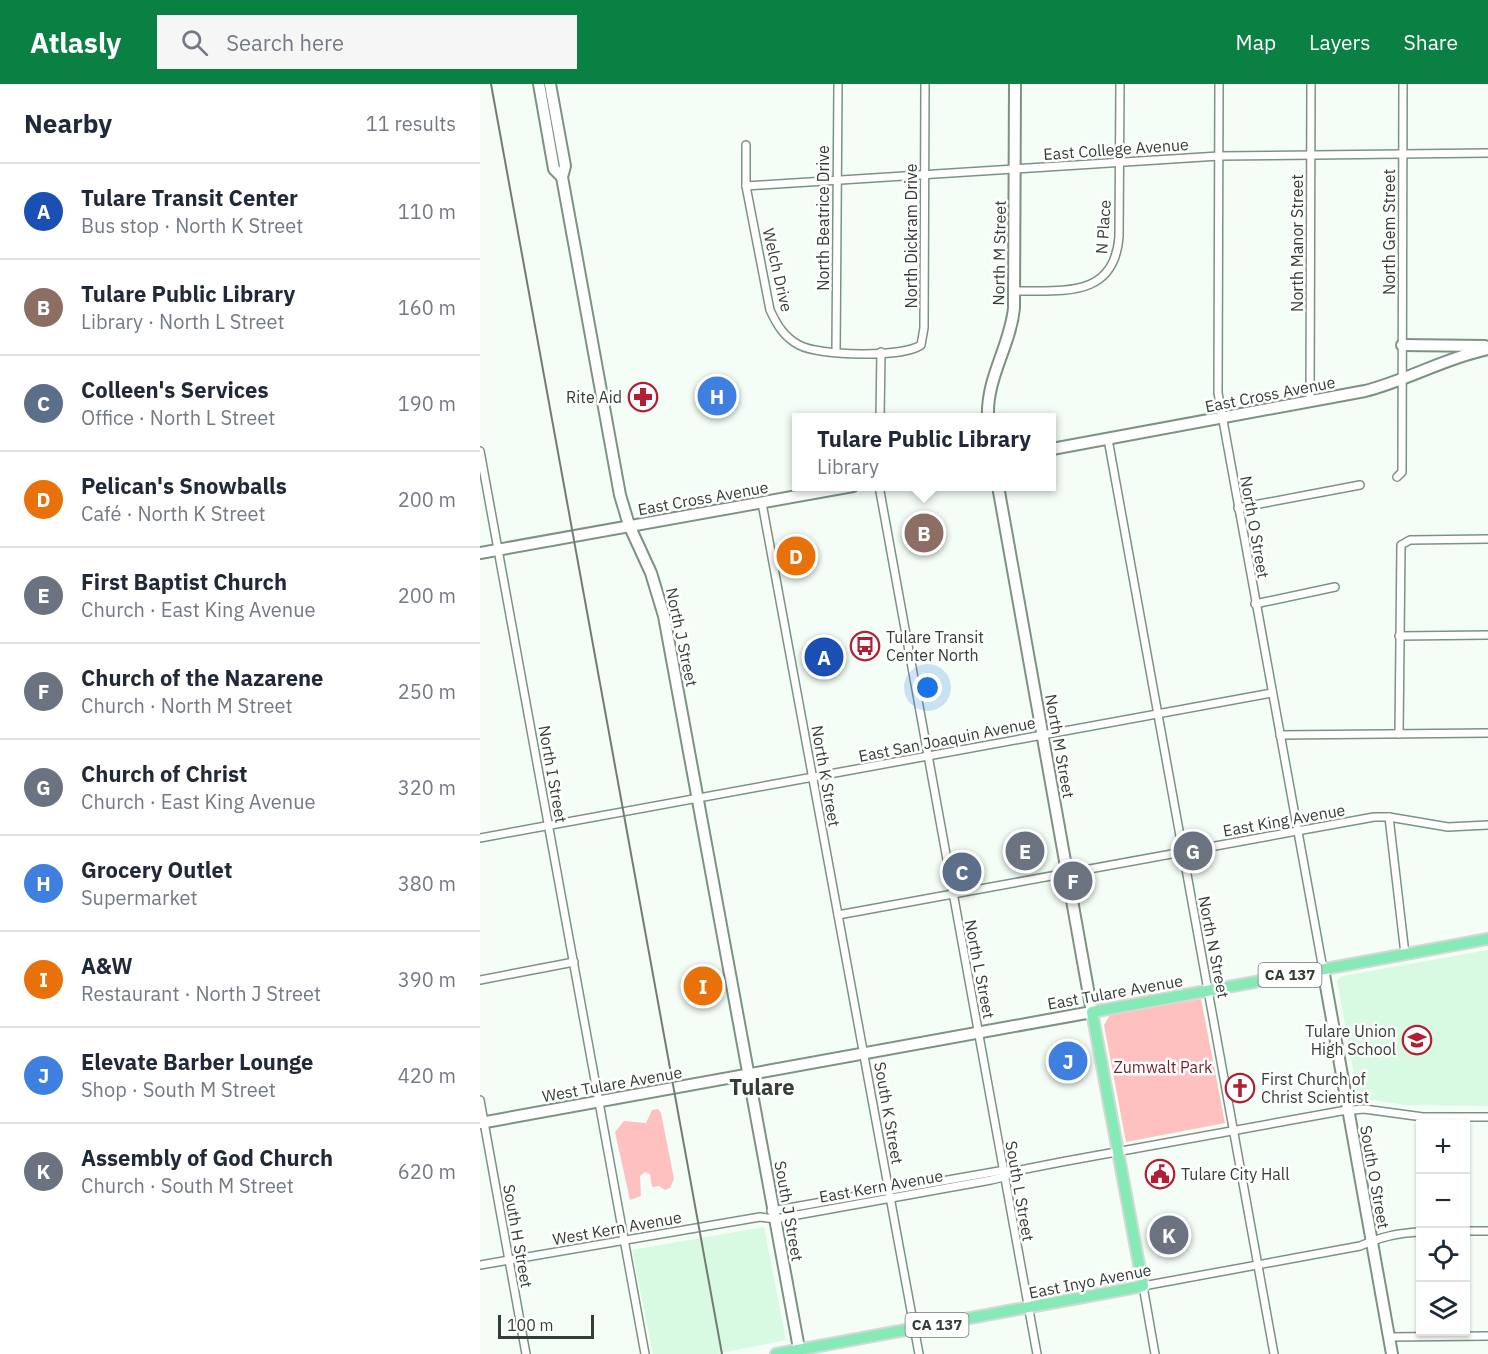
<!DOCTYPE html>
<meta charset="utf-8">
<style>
body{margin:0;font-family:"IBM Plex Sans",sans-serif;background:#f6f6f7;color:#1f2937}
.controls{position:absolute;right:18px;bottom:18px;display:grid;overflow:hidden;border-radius:0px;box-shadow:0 2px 4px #0004}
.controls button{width:54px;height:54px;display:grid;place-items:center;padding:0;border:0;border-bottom:2px solid #e0e1e3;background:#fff;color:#1f2937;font:30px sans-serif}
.scale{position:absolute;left:18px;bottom:15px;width:96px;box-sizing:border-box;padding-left:6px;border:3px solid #343e37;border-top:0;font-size:16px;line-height:21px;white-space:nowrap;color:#343e37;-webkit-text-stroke:4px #fff;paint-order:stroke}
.you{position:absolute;left:448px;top:604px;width:21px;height:21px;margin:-15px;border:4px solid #fff;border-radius:50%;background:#1a73e8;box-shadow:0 0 0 9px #1a73e833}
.badge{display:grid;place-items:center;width:39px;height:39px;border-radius:50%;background:#0b8043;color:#fff;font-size:20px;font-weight:700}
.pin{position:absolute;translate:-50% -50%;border:3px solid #fff;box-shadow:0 2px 6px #0006}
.popup{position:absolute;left:312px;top:329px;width:264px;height:78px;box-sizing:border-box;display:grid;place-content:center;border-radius:0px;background:#fff;filter:drop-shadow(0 2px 4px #0005);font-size:20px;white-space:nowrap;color:#747a83}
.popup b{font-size:22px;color:#1f2937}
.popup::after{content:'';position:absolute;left:50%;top:100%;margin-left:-12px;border:12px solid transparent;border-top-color:#fff}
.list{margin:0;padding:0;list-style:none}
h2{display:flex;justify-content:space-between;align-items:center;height:78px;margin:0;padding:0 24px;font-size:26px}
h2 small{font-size:20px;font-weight:400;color:#747a83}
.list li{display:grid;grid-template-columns:39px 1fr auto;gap:18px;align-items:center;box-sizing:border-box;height:96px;padding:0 24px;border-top:2px solid #e0e1e3}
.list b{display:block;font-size:22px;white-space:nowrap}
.list p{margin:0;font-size:20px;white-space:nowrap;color:#747a83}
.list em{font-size:20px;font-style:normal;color:#747a83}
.icon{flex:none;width:33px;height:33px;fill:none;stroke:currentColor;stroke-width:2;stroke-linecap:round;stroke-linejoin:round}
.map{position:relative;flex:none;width:1008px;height:1270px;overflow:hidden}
header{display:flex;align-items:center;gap:36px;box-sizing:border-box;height:84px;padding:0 30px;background:#0b8043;color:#fff}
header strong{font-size:28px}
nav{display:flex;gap:33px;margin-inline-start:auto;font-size:21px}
.search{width:420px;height:54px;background:#f6f6f7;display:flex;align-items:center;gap:15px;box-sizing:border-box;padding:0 21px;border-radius:0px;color:#747a83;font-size:22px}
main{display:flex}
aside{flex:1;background:#fff}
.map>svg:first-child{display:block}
.built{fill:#d8f9e2}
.green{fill:#fec1c0}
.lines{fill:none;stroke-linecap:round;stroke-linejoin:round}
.street-casing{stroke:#7c9383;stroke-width:10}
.secondary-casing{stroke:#7c9383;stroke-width:14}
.primary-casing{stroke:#d6d8d7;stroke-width:14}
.street{stroke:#fff;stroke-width:7}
.secondary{stroke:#fff;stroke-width:10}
.primary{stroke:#86eab7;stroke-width:10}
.rail{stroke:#727c75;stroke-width:2}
.labels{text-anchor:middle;stroke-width:5;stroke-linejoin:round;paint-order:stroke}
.shield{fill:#fff;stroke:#717873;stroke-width:1.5}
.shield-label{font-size:15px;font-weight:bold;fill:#343e37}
.street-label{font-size:16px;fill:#343e37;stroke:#fff}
.poi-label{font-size:16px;fill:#343e37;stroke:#fff;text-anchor:start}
.park-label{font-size:16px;fill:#741f27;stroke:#fff}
.district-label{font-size:22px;font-weight:bold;fill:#343e37;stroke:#fff}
</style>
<header>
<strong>Atlasly</strong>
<div class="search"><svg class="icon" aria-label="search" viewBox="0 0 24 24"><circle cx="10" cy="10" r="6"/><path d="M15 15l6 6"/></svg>Search here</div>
<nav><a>Map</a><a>Layers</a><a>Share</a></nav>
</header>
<main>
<aside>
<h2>Nearby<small>11 results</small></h2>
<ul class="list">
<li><span class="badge" style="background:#1a4fb4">A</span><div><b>Tulare Transit Center</b><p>Bus stop · North K Street</p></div><em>110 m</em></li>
<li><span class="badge" style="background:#8d6e63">B</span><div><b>Tulare Public Library</b><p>Library · North L Street</p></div><em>160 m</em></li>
<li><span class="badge" style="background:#5c6f8a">C</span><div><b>Colleen's Services</b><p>Office · North L Street</p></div><em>190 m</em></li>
<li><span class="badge" style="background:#e8710a">D</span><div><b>Pelican's Snowballs</b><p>Café · North K Street</p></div><em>200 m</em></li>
<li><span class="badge" style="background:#6b7280">E</span><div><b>First Baptist Church</b><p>Church · East King Avenue</p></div><em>200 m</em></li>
<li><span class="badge" style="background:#6b7280">F</span><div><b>Church of the Nazarene</b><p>Church · North M Street</p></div><em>250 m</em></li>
<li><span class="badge" style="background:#6b7280">G</span><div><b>Church of Christ</b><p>Church · East King Avenue</p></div><em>320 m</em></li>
<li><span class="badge" style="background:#3f7fe0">H</span><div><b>Grocery Outlet</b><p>Supermarket</p></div><em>380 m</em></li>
<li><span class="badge" style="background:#e8710a">I</span><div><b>A&amp;W</b><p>Restaurant · North J Street</p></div><em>390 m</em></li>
<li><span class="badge" style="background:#3f7fe0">J</span><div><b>Elevate Barber Lounge</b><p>Shop · South M Street</p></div><em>420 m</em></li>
<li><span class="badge" style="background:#6b7280">K</span><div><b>Assembly of God Church</b><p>Church · South M Street</p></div><em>620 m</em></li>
</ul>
</aside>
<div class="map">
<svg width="1008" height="1270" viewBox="0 0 1008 1270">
<rect width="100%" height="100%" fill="#f4fef7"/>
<!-- built -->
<g class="built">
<polygon points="1008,866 1008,1022 926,1021 878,1014 857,896 863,892"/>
<polygon points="284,1143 306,1256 236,1270 173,1270 152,1166"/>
</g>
<!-- green -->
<g class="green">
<polygon points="721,915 745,1039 646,1058 624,941 630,931"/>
<polygon points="178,1025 181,1029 194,1095 190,1104 185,1106 179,1102 172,1103 170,1090 165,1088 160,1092 161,1112 150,1116 135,1048 144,1037 166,1039 172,1026"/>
</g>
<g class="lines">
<!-- street casing -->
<g class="street-casing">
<g id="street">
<polyline points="739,0 738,309 843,885"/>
<path d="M266,61V102L290,226C297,241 304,253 319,261C339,272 422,274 441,261L444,244L445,0"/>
<polyline points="266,102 739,72 1008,69"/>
<path d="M535,207C582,206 634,215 639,153L640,0"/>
<polyline points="356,268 358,0"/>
<polyline points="830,318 831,0"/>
<polyline points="400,334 401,268"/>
<polyline points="628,355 794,1270"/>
<polyline points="0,367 165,1270"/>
<polyline points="917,393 922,388 923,0"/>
<polyline points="399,402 557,1270"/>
<polyline points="282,419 439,1270"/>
<polyline points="758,424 880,401"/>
<polyline points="775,520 855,503"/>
<polyline points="919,552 1008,551"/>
<polyline points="919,650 921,461 930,456 1008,455"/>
<polyline points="800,651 1008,649"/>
<polyline points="909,733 925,870"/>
<polyline points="0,754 792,609"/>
<polyline points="358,831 894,733 909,733 968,743 1008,741"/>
<polyline points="0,896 94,878"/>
<polyline points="0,1016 46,1270"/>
<polyline points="291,1127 525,1086"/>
<polyline points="986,1147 1008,1147"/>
<polyline points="0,1181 280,1133 295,1135 511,1096 524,1093 530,1088 581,1078 861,1027 884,1025 943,1033 1008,1033"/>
<polyline points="910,1253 1008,1252"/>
<path d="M675,1270L663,1202L880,1162C901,1153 917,1149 940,1148"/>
</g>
</g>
<!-- secondary casing -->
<g class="secondary-casing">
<g id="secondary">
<polyline points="59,0 74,85 82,93"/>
<polyline points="70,0 85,82 82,93 140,411 149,441 171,489 184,532 320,1270"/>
<polyline points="922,261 1005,262"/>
<path d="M508,334C506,294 530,263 534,224L535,0"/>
<path d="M572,365L885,307C928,296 965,274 1008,265"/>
<polyline points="0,469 373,402"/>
<polyline points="843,885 912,1270"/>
<polyline points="0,1039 612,928 518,402"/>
</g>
</g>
<!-- primary casing -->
<g class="primary-casing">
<polyline id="primary" points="296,1270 663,1202 612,928 1008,855"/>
</g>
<!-- street -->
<use href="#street" class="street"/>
<!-- secondary -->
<use href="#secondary" class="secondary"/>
<!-- primary -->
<use href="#primary" class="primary"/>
<!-- rail -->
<polyline class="rail" points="11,0 242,1270"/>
</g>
<!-- icons -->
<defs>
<g id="pharmacy-ring" transform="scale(1.5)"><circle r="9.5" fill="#fff" stroke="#b21f35" stroke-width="1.5"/><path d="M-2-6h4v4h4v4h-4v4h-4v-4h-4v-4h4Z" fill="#b21f35"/></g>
<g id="bus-ring" transform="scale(1.5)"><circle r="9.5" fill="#fff" stroke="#b21f35" stroke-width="1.5"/><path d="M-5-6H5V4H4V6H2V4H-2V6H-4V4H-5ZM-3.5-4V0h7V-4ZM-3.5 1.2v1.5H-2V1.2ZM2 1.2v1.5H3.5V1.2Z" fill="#b21f35"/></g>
<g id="school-ring" transform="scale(1.5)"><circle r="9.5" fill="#fff" stroke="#b21f35" stroke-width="1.5"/><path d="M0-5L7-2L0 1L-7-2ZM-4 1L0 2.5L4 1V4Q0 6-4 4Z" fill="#b21f35"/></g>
<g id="church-ring" transform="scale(1.5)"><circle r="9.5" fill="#fff" stroke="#b21f35" stroke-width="1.5"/><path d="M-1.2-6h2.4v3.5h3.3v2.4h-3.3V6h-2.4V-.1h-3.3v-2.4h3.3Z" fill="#b21f35"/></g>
<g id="civic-ring" transform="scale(1.5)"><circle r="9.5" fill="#fff" stroke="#b21f35" stroke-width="1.5"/><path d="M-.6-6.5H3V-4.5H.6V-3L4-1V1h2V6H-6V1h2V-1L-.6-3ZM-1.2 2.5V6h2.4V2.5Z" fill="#b21f35"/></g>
</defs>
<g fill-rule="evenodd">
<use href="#pharmacy-ring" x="163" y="313"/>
<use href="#bus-ring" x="385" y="562"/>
<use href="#school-ring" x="937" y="956"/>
<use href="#church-ring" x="760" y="1004"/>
<use href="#civic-ring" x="680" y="1090"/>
</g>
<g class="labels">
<!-- shield labels -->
<g class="shield">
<rect x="778.5" y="879" width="63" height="24" rx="4.5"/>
<rect x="425.5" y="1229" width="63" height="24" rx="4.5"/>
</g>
<g class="shield-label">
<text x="810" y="896">CA 137</text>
<text x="457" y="1246">CA 137</text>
</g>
<!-- street labels -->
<g class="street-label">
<text transform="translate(636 65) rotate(-4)" y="6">East College Avenue</text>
<text transform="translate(343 134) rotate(-90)" y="6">North Beatrice Drive</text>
<text transform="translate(623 143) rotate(-86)" y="6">N Place</text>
<text transform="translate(909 148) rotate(-90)" y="6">North Gem Street</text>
<text transform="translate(431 152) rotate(-90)" y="6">North Dickram Drive</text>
<text transform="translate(817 159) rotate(-90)" y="6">North Manor Street</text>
<text transform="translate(519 169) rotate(-89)" y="6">North M Street</text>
<text transform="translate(298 186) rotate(77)" y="6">Welch Drive</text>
<text transform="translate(790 310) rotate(-11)" y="6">East Cross Avenue</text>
<text transform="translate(223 414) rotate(-10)" y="6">East Cross Avenue</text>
<text transform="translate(775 443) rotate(80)" y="6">North O Street</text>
<text transform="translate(202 553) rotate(78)" y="6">North J Street</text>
<text transform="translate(467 655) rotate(-11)" y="6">East San Joaquin Avenue</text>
<text transform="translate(580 662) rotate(80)" y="6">North M Street</text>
<text transform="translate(73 690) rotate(80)" y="6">North I Street</text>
<text transform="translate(346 692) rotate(80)" y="6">North K Street</text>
<text transform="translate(804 736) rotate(-10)" y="6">East King Avenue</text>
<text transform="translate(734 863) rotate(79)" y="6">North N Street</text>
<text transform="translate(500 885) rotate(79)" y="6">North L Street</text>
<text transform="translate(635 908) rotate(-10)" y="6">East Tulare Avenue</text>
<text transform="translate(132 1000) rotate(-10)" y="6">West Tulare Avenue</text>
<text transform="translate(409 1029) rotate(80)" y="6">South K Street</text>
<text transform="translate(895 1093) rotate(80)" y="6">South O Street</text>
<text transform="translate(401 1102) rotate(-10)" y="6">East Kern Avenue</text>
<text transform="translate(540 1107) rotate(80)" y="6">South L Street</text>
<text transform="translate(309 1127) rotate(80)" y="6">South J Street</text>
<text transform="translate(137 1144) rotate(-10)" y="6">West Kern Avenue</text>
<text transform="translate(38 1152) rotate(80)" y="6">South H Street</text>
<text transform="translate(610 1197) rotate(-11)" y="6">East Inyo Avenue</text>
</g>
<!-- poi labels -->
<g class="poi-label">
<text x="142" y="319" text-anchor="end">Rite Aid</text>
<text x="406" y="559">Tulare Transit<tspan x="406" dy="18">Center North</tspan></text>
<text x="916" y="953" text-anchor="end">Tulare Union<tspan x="916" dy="18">High School</tspan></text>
<text x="781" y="1001">First Church of<tspan x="781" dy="18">Christ Scientist</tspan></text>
<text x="701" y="1096">Tulare City Hall</text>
</g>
<!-- park labels -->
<g class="park-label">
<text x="683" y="989">Zumwalt Park</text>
</g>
<!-- district labels -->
<g class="district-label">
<text x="282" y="1011">Tulare</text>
</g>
</g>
</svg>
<div class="controls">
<button>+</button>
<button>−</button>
<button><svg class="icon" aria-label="locate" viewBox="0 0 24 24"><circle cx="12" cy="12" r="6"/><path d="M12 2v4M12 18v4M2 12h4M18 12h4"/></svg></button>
<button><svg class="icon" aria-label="layers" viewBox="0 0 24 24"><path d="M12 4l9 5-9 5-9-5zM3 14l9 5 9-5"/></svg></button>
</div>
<div class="scale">100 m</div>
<div class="you"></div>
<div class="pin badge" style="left:344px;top:573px;background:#1a4fb4">A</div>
<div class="pin badge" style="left:444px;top:449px;background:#8d6e63">B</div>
<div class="popup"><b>Tulare Public Library</b>Library</div>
<div class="pin badge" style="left:482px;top:788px;background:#5c6f8a">C</div>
<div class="pin badge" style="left:316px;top:472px;background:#e8710a">D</div>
<div class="pin badge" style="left:545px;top:767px;background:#6b7280">E</div>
<div class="pin badge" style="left:593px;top:797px;background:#6b7280">F</div>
<div class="pin badge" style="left:713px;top:767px;background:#6b7280">G</div>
<div class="pin badge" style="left:237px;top:312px;background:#3f7fe0">H</div>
<div class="pin badge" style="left:223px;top:902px;background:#e8710a">I</div>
<div class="pin badge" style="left:588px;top:977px;background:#3f7fe0">J</div>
<div class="pin badge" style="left:689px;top:1151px;background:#6b7280">K</div>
</div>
</main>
